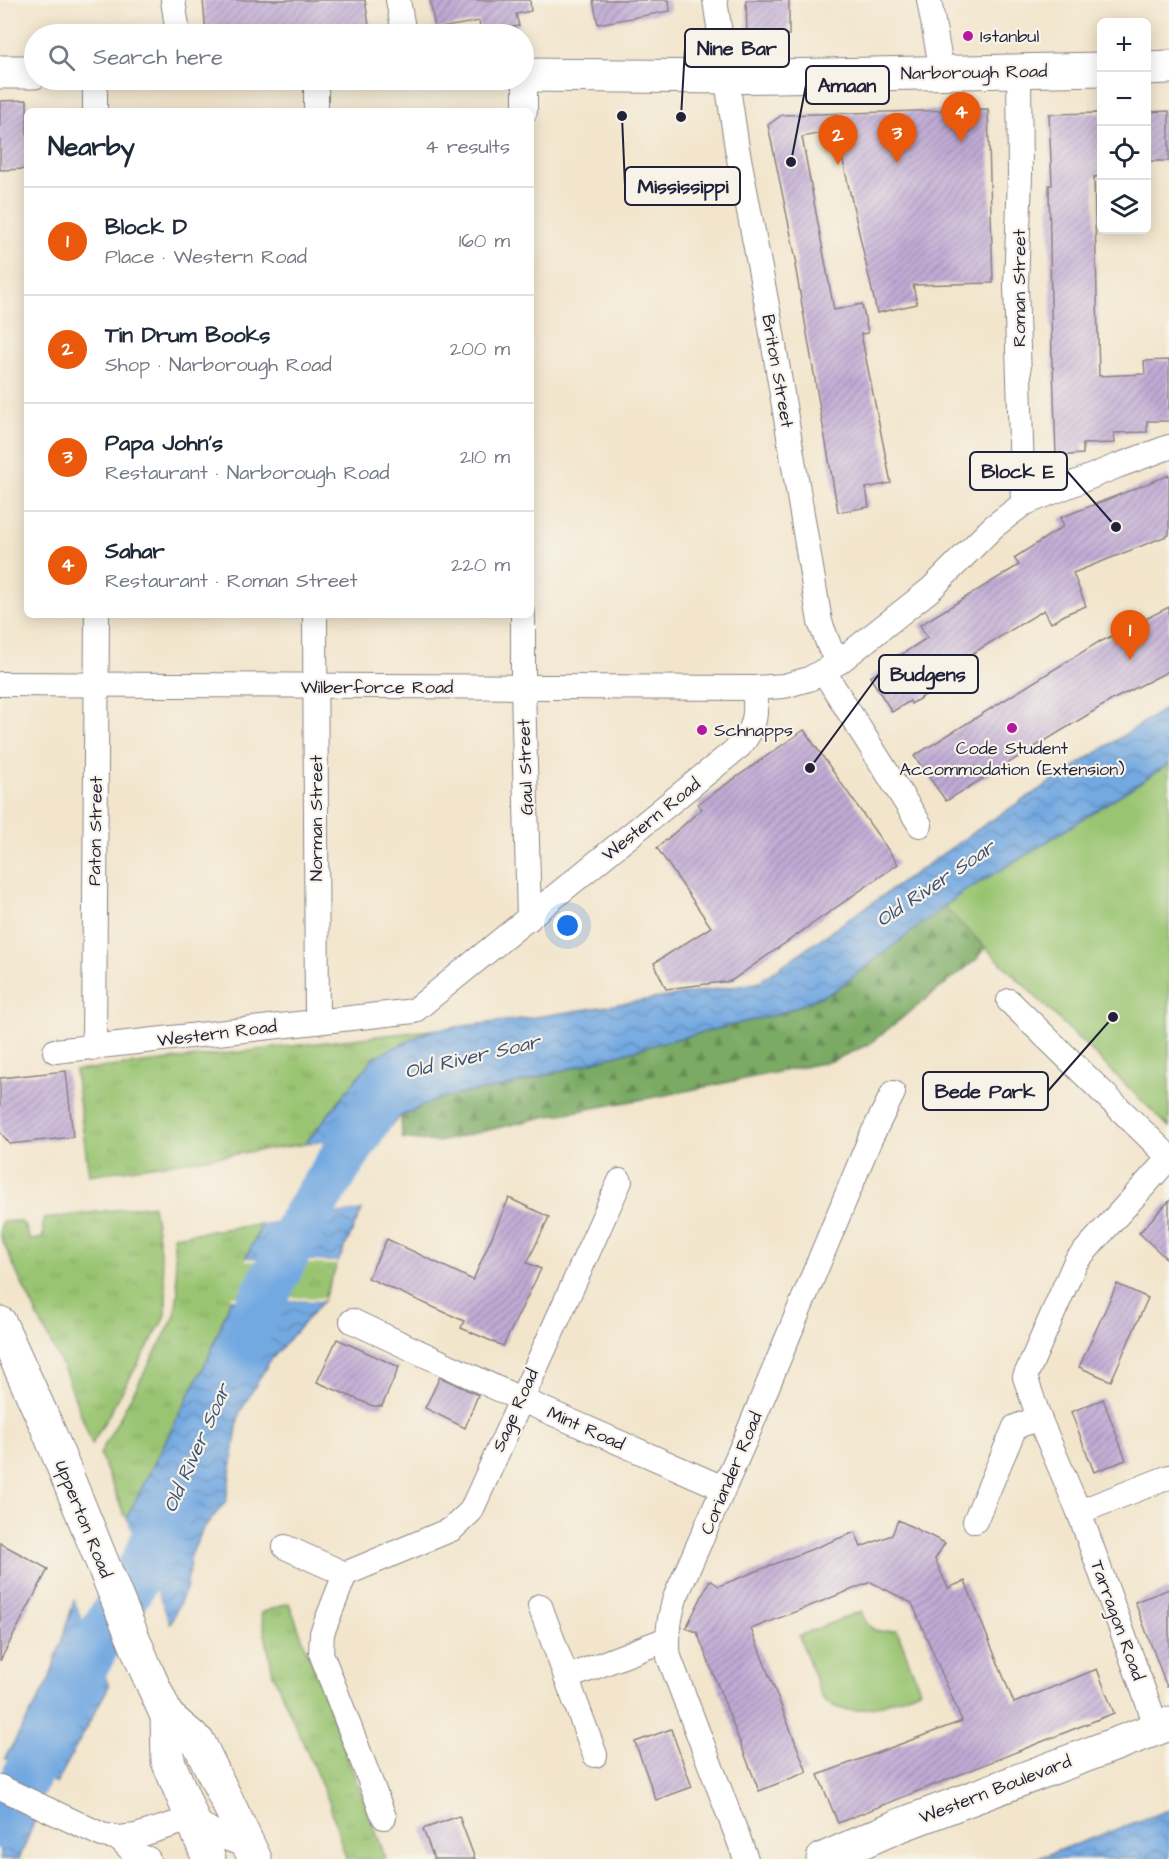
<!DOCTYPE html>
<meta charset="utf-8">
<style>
body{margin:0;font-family:"Architects Daughter",sans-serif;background:#f2f2f3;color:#1f2937}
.controls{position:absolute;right:18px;top:18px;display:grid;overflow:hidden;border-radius:9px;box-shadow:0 3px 15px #0003}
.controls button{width:54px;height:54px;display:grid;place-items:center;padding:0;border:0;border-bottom:2px solid #e0e1e3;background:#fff;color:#1f2937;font:30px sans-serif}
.you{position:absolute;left:568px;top:926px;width:21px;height:21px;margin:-15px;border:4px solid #fff;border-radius:50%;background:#1a73e8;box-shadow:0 0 0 9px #1a73e833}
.badge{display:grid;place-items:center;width:39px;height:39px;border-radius:50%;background:#ea580c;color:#fff;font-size:20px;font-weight:700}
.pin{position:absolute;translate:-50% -50px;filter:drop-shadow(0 2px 3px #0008)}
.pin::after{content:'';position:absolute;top:32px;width:21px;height:18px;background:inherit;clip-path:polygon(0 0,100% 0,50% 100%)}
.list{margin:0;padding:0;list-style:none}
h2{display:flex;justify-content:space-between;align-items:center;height:78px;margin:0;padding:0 24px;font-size:26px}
h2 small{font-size:20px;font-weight:400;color:#747a83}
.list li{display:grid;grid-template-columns:39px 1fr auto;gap:18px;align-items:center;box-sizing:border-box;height:108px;padding:0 24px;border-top:2px solid #e0e1e3}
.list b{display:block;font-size:22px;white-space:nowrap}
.list p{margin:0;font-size:20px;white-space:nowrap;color:#747a83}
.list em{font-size:20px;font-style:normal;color:#747a83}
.icon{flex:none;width:33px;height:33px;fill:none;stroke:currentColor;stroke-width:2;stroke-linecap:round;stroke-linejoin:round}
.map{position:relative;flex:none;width:1169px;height:1859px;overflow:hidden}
.search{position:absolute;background:#fff;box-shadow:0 3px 15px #0003;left:24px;top:24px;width:510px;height:66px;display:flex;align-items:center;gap:15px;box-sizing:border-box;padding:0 21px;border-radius:33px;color:#747a83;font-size:22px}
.panel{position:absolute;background:#fff;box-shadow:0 3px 15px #0003;left:24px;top:108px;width:510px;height:510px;border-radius:9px}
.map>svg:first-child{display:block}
.grass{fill:url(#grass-tufts);stroke:#5e7356;stroke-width:1.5}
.forest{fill:url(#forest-firs);stroke:#4e664f;stroke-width:1.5}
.green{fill:#99c471;stroke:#5e7356;stroke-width:1.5}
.water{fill:url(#water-waves);stroke:#4a668e;stroke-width:1.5}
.pier{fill:#f2e5cc}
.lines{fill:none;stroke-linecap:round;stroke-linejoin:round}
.river{stroke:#73a9e1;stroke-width:48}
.building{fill:url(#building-hatch)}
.street-casing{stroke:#8a8484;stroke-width:26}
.secondary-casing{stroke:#8a8484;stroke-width:35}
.primary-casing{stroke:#8a8484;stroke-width:35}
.street{stroke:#fff;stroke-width:24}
.secondary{stroke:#fff;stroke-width:33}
.primary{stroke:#fff;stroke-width:33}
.poi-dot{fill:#b5179e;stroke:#f7f3e8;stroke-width:2}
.labels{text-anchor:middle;stroke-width:4.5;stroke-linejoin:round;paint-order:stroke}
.poi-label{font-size:18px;fill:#22223b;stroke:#f7f3e8;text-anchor:start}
.street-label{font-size:18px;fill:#22223b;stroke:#f7f3e8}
.water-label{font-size:20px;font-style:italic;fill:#3e5175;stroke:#f7f3e8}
.leader{fill:none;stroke:#22223b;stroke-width:2}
.callout-dot{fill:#22223b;stroke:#f7f3e8;stroke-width:2}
.callout{fill:#f7f3e8;stroke:#22223b;stroke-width:2}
.callout-label{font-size:20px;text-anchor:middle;font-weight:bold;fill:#22223b}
</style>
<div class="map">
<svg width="1169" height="1859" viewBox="0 0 1169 1859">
<defs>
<pattern id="grass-tufts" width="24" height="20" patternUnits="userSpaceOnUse" patternTransform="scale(1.5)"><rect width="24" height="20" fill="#99c471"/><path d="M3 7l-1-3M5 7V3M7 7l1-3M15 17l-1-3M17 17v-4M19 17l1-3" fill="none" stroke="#84a863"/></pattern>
<pattern id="forest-firs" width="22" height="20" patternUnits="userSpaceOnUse" patternTransform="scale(1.5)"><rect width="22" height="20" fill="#7aaa63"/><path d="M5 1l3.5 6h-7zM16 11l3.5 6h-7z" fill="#648a53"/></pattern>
<pattern id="water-waves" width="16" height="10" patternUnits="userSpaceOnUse" patternTransform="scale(1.5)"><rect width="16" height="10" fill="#73a9e1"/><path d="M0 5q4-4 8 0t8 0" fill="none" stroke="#5e89b8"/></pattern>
<pattern id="building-hatch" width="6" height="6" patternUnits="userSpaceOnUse" patternTransform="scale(1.5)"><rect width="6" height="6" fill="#c0abd5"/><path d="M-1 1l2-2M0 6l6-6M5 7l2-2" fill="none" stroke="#9c8bae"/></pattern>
</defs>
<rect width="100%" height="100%" fill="#f7f3e8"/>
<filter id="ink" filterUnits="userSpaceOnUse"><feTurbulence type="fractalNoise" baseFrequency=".0167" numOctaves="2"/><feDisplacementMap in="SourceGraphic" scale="12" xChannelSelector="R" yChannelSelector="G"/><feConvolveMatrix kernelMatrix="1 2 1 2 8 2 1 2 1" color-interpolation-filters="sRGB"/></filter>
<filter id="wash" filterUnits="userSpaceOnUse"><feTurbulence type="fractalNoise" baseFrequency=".008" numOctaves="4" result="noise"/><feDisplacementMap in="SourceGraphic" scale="24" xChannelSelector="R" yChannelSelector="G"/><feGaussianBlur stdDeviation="1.35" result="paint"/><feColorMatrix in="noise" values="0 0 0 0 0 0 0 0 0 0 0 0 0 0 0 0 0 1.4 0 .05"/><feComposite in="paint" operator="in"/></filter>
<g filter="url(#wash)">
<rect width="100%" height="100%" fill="#f2e5cc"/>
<!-- grass -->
<g class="grass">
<polygon points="431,1030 373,1058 305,1144 89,1175 75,1071"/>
<polygon points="153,1205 166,1291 166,1315 92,1444 66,1374 21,1282 0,1235 1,1222 20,1221 26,1228 30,1240 43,1238 43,1219"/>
<polygon points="262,1224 246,1258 338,1262 323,1301 231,1299 209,1356 126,1519 100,1454 175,1316 178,1291 173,1236"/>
<polygon points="289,1603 386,1859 387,1859 346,1859 329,1802 273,1674 261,1613"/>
</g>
<!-- forest -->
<polygon class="forest" points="963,892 992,940 977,959 869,1044 832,1061 666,1095 544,1117 438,1142 402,1138 401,1116 443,1097 507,1086 660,1043 781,1013 834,991"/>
<!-- green -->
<g class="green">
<polygon points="1169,764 1169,1127 944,907 963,892"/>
<path d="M861,1611C868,1631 876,1634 897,1630L920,1690C892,1700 842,1727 820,1694C817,1689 816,1681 814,1676C809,1663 804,1649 799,1636Z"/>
</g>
<!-- water -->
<g class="water">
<polygon points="1169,706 1169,764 1018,860 963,892 834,991 781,1013 660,1043 507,1086 443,1097 401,1116 383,1133 305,1144 373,1058 431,1030 529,1018 757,983 984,825"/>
<polygon points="362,1210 338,1262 246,1258 262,1224"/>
<polygon points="231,1299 323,1301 269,1362 239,1414 226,1502 203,1529 191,1555 186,1589 170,1624 126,1519 209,1356"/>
<polygon points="75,1598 109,1686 56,1784 5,1758 48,1683"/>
<polygon points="0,1801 35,1820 19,1859 0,1859"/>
<polygon points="1169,1810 1169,1859 1035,1859"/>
</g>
<!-- pier -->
<g class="pier">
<polygon points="383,1133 382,1136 304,1147 305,1144"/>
<polygon points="363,1207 362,1210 262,1224 263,1221"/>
<polygon points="246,1258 338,1262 337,1265 245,1261"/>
<polygon points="232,1296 323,1298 324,1298 323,1301 231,1299"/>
<polygon points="125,1515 145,1562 171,1627 167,1625 124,1520"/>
<polygon points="73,1596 77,1597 112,1685 111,1689"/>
</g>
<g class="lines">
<!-- river -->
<g class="river">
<polyline points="235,1359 253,1319 301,1224 392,1080"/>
<polyline points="0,1826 94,1648 145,1562 172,1502"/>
</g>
</g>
<g id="blocks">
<!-- building -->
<g class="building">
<polygon points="203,0 365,0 370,32 357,34 206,34"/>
<polygon points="430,0 530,0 531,11 516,14 519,26 481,33 479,21 435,29"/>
<polygon points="593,0 669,0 670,11 598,24"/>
<polygon points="746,0 789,0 789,35 747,35"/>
<polygon points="27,100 27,169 0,170 0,101"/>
<polygon points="988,109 993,283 913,285 917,304 877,313 836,130 802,137 834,310 862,304 868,333 861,334 891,483 866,488 869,507 838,512 795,265 797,264 768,125 782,115"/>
<polygon points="1169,111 1169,161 1146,161 1146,112"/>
<polygon points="1101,113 1101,176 1094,177 1099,376 1145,374 1144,361 1169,360 1169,421 1147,421 1147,432 1114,433 1115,443 1083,444 1083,454 1056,456 1053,367 1052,367 1049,185 1052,185 1049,114"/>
<polygon points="1169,475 1169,535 1073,573 1086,606 1068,613 1051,623 1044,610 940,673 944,680 931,689 932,691 911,704 910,701 892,712 870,677 889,666 888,663 927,638 920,625 1019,565 1014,558 1064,526 1060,518"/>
<polygon points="1169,607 1169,671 1112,700 946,801 914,756 1100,641 1100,642"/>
<polygon points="804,730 898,864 731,981 666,989 654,963 711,927 657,848 702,809 698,804"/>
<polygon points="66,1071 73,1137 10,1144 0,1132 0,1078"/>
<polygon points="509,1198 549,1217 527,1263 541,1269 503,1346 461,1328 464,1321 368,1278 387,1239 473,1280"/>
<polygon points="1169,1201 1169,1261 1139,1233"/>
<polygon points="1117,1284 1148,1298 1111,1381 1079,1367"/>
<polygon points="337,1339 399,1367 382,1406 373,1406 317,1382"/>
<polygon points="440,1377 478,1395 465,1428 425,1408"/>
<polygon points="1103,1399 1126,1460 1094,1472 1071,1412"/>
<polygon points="898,1520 945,1543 935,1559 948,1588 965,1581 1014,1703 1097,1669 1114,1713 838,1823 818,1775 962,1721 912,1603 871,1582 751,1629 807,1772 759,1791 697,1632 686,1628 710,1580 719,1586 855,1532 861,1547 892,1535"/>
<polygon points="0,1543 48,1569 0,1661"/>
<polygon points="1169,1589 1169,1686 1167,1687 1135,1602"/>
<polygon points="671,1729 692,1787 656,1800 635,1742"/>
<polygon points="459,1816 475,1859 434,1859 423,1829"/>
</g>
</g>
</g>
<g filter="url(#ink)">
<use href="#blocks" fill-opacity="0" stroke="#8a8484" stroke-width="1.5"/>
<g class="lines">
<!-- street casing -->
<g class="street-casing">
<g id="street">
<polyline points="173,0 178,34"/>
<polyline points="398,0 404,34"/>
<polyline points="715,0 737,148 769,316 820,622 830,648 839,662"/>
<polyline points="929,0 942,72"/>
<polyline points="1019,72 1020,175 1016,285 1023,504"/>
<polyline points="525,75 525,111"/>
<polyline points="95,80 95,111"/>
<polyline points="316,111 316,80"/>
<polyline points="315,615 317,1021"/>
<polyline points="523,615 523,687 529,919"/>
<polyline points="824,672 920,825"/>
<polyline points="0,684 754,688 784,686 809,679 839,662 931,589 993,527 1023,504 1117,466 1169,447"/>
<polyline points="1009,1001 1169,1157"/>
<polyline points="94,1048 97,615"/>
<path d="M55,1051L414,1011L740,746C756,727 757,713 754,688"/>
<polyline points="352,1321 520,1399 723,1488"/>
<polyline points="1039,1418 1079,1512 1157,1728"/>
<polyline points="1079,1512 1169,1477"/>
<polyline points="975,1521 1015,1427 1039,1418 1025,1377 1076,1261 1169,1158"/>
<polyline points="285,1547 345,1574"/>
<polyline points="540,1606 595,1755"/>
<polyline points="566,1678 667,1639"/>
<polyline points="0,1787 102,1835 119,1838 136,1836 191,1819 222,1837 247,1845"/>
<polyline points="384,1817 321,1653 322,1633 345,1574 452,1529 471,1511 620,1181"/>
<polyline points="119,1838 136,1855 148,1859"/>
<path d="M746,1859L669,1657C666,1636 669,1618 675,1598L745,1440L870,1139L893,1093"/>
</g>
</g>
<!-- secondary casing -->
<g class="secondary-casing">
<g id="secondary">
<polyline points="0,1323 47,1427 147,1672 167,1716 168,1761 209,1859"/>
<polyline points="167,1716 199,1743 255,1859"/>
<polyline points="823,1859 898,1826 1169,1724"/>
</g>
</g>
<!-- primary casing -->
<g class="primary-casing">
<g id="primary">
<polyline points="1146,68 1169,67"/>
<polyline points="0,72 34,72"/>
<polyline points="524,75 727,77 1102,69"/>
</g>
</g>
<!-- street -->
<use href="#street" class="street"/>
<!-- secondary -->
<use href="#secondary" class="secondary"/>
<!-- primary -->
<use href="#primary" class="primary"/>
</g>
</g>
<!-- markers -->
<g class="poi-dot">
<circle cx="968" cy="36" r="6"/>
<circle cx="1012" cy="728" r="6"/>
<circle cx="702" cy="730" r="6"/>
</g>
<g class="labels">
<!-- poi labels -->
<g class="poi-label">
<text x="980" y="42">Istanbul</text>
<text x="714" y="736">Schnapps</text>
<text x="1012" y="754" text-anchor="middle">Code Student<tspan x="1012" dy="21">Accommodation (Extension)</tspan></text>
</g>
<!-- street labels -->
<g class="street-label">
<text transform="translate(974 72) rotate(-1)" y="6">Narborough Road</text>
<text transform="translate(1019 288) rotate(-90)" y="6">Roman Street</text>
<text transform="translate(778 371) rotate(80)" y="6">Briton Street</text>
<text x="377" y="693">Wilberforce Road</text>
<text transform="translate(525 767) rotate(-92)" y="6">Gaul Street</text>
<text transform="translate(316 818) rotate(-90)" y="6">Norman Street</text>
<text transform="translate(651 819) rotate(-39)" y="6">Western Road</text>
<text transform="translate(95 831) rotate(-89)" y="6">Paton Street</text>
<text transform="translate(217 1033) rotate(-7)" y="6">Western Road</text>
<text transform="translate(515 1410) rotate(-66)" y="6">Sage Road</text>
<text transform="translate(586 1428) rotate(24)" y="6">Mint Road</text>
<text transform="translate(731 1473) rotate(-67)" y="6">Coriander Road</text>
<text transform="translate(84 1519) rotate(68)" y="6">Upperton Road</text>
<text transform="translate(1118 1620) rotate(70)" y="6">Tarragon Road</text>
<text transform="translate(995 1789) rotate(-21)" y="6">Western Boulevard</text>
</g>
<!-- water labels -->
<g class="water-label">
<text transform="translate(935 883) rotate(-34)" y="7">Old River Soar</text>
<text transform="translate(472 1056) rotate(-13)" y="7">Old River Soar</text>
<text transform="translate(196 1448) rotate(-66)" y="7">Old River Soar</text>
</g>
</g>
<!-- callouts -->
<path class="leader" d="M681 117L685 48M791 162L806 85M622 116L625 186M1116 527L1067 471M810 768L879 674M1113 1017L1048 1091"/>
<g class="callout-dot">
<circle cx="681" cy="117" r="6"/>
<circle cx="791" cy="162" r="6"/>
<circle cx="622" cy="116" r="6"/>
<circle cx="1116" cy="527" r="6"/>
<circle cx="810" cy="768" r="6"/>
<circle cx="1113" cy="1017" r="6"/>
</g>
<g class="callout">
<rect x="685" y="29" width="104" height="38" rx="6"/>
<rect x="806" y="66" width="83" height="38" rx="6"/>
<rect x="625" y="167" width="115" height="38" rx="6"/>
<rect x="970" y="452" width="97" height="38" rx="6"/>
<rect x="879" y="655" width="99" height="38" rx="6"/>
<rect x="923" y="1072" width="125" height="38" rx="6"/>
</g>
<g class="callout-label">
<text x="737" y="55">Nine Bar</text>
<text x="847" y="92">Amaan</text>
<text x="683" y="193">Mississippi</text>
<text x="1018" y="478">Block E</text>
<text x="928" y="681">Budgens</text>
<text x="985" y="1098">Bede Park</text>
</g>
</svg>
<div class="controls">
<button>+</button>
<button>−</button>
<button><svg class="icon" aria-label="locate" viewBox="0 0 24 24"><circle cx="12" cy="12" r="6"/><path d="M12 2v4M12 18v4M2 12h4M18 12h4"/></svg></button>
<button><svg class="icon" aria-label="layers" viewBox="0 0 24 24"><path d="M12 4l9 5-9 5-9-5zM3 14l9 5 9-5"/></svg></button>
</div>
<div class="you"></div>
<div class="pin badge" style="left:1130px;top:660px">1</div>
<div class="pin badge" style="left:838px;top:165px">2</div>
<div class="pin badge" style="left:897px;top:163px">3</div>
<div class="pin badge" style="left:961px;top:142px">4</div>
<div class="search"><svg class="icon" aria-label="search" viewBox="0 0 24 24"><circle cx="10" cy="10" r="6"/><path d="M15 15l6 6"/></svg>Search here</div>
<section class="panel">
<h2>Nearby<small>4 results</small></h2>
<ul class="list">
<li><span class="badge">1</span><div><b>Block D</b><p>Place · Western Road</p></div><em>160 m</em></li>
<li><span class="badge">2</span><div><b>Tin Drum Books</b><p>Shop · Narborough Road</p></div><em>200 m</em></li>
<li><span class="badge">3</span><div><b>Papa John's</b><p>Restaurant · Narborough Road</p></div><em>210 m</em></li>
<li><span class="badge">4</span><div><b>Sahar</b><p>Restaurant · Roman Street</p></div><em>220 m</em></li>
</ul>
</section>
</div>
